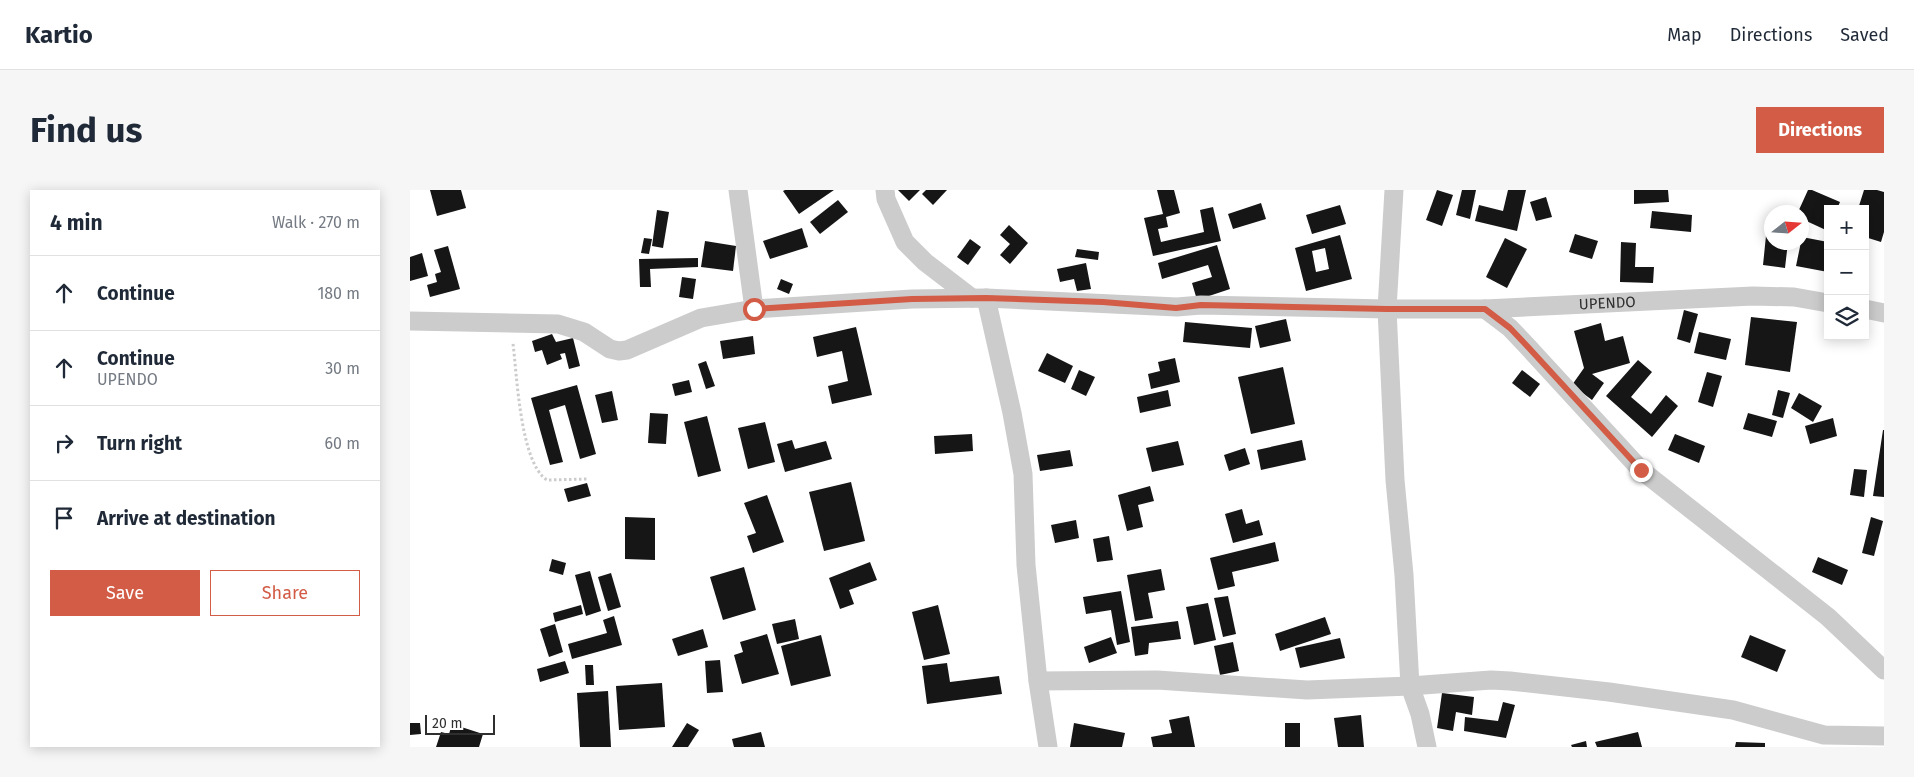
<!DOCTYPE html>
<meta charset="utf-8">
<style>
body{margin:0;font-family:"Fira Sans",sans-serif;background:#f6f6f7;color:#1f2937}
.controls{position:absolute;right:15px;top:15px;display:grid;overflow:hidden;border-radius:0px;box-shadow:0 2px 12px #0003}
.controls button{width:45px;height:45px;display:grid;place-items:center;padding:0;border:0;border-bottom:1px solid #e0e1e3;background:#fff;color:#1f2937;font:25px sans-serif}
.compass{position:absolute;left:1354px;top:15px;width:45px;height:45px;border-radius:50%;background:#fff;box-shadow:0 2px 12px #0003;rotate:73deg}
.scale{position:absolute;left:15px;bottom:12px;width:70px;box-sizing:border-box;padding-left:5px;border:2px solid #2f2f2f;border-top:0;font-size:14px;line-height:18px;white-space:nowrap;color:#2f2f2f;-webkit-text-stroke:4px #fff;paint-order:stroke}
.stop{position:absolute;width:15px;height:15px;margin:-11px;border:4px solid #d25c46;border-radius:50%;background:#fff}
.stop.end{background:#d25c46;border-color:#fff;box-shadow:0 1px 5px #0008}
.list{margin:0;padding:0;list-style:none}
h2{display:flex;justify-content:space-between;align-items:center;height:65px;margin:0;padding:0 20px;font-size:21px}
h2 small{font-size:16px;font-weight:400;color:#747a83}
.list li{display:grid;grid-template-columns:32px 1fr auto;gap:15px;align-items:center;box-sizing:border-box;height:75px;padding:0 20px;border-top:1px solid #e0e1e3}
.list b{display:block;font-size:19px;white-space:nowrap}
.list p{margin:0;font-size:16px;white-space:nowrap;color:#747a83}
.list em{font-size:16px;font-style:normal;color:#747a83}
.actions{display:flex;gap:10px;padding:15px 20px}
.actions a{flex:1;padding:11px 0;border:1px solid #d25c46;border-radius:0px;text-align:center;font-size:18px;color:#d25c46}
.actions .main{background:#d25c46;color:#fff}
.icon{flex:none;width:28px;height:28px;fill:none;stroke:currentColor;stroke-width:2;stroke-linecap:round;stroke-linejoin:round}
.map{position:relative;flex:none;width:1474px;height:557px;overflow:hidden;border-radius:0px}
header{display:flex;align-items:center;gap:30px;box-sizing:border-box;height:70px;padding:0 25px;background:#fff;border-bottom:1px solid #e0e1e3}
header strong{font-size:24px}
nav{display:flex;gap:28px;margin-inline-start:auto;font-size:18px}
.intro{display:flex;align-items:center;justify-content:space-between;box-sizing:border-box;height:120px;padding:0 30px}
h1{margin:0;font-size:35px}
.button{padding:12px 22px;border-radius:0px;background:#d25c46;color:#fff;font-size:18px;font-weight:700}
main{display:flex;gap:30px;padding:0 30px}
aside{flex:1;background:#fff;border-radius:0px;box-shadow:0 2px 12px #0003}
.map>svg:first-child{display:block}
.building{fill:#161616;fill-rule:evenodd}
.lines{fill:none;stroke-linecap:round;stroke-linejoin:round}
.path{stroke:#ccc;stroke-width:3;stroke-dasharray:2.5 2.5;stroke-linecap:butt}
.street{stroke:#ccc;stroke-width:19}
.route{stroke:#d25c46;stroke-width:6}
.labels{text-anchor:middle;stroke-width:5;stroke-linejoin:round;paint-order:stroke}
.street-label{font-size:15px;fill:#2f2f2f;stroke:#fff}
</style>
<header>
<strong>Kartio</strong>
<nav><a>Map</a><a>Directions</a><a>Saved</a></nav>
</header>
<div class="intro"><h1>Find us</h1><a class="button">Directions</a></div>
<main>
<aside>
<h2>4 min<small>Walk · 270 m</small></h2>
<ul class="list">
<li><svg class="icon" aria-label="ahead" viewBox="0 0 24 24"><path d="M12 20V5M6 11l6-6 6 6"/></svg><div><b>Continue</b></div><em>180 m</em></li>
<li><svg class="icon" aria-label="ahead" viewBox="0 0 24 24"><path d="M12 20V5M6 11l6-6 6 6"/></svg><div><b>Continue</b><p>UPENDO</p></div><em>30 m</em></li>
<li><svg class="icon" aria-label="right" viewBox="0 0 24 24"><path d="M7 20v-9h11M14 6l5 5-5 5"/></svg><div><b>Turn right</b></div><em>60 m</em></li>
<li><svg class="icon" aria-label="arrive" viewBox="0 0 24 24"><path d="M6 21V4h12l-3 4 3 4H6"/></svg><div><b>Arrive at destination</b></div></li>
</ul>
<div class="actions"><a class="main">Save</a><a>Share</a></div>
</aside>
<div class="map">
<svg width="1474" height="557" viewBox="0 0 1474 557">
<rect width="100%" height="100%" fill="#fff"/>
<!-- building -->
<g class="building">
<polygon points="20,0 51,0 56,18 27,26"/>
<polygon points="375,0 424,0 389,24 373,1"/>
<polygon points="488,0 510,0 499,11"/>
<polygon points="516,0 537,0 523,15 512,4"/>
<polygon points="747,0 764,0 770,23 756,27 758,37 748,39 751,52 794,42 790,20 803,17 811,51 743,66 734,28 753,24"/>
<polygon points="1027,0 1043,5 1032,36 1016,30"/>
<polygon points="1052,0 1066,0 1060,29 1046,25"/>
<polygon points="1098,0 1116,0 1107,41 1065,31 1069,15 1093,21"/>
<polygon points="1224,0 1258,0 1259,12 1224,14"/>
<polygon points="1398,0 1402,0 1430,12 1427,19 1418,19 1418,41 1392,29 1392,22 1388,22"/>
<polygon points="1454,0 1467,0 1474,2 1474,42 1471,52 1455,47 1455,19 1448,19"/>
<polygon points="1136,7 1142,27 1126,31 1120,12"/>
<polygon points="428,10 438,22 410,44 400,32"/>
<polygon points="851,13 856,29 823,39 818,24"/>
<polygon points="930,15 936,34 902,44 896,25"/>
<polygon points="247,20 259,22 253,58 242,56"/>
<polygon points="1242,21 1282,25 1281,42 1240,38"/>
<polygon points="599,35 618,53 600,74 590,65 600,54 590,45"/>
<polygon points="1357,36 1362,36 1362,52 1378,52 1375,78 1353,75"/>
<polygon points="392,38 398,57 360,69 353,51"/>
<polygon points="1165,44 1188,51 1182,69 1159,62"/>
<path d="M930,45L942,89L896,101L885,58ZM915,58L919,79L906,82L902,61Z"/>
<polygon points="1392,47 1418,52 1418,82 1386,76"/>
<polygon points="234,48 242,49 239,64 231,63"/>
<polygon points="1095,48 1117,59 1097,98 1076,87"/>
<polygon points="560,49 571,57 558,75 547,67"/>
<polygon points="295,51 326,56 323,81 291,77"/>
<polygon points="1211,52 1226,53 1225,77 1244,77 1243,93 1210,92"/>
<polygon points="807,55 820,99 787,110 782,93 802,87 798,75 752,89 748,73"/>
<polygon points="38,56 50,99 20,107 17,95 27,92 25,84 31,82 24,60"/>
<polygon points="667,59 689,62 688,70 665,67"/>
<polygon points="12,63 18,86 0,91 0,67"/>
<polygon points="288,68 288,77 240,79 241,97 230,97 229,69"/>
<polygon points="676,73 681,99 667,101 664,89 650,92 647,79"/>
<polygon points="272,87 286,89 283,109 269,107"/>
<polygon points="371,89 383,94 379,104 367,99"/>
<polygon points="1274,120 1288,124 1280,153 1267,149"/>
<polygon points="1341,127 1387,132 1380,182 1335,175"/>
<polygon points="876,129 881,151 850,158 845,136"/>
<polygon points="775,132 842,138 840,158 773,152"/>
<polygon points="1191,133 1195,151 1213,146 1220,173 1182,184 1194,193 1182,210 1162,195 1174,178 1164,141"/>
<polygon points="446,137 462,205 422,214 418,196 438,191 432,161 407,167 403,147"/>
<polygon points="1289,142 1321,149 1316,170 1284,163"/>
<polygon points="142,144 146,152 163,148 170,176 159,179 155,163 150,164 152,169 137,175 132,160 125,162 122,151"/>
<polygon points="343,146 345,164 313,169 310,151"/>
<polygon points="637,163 663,176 655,193 628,181"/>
<polygon points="765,168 770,192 741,199 738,184 750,181 748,172"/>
<polygon points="1228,170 1242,182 1221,207 1241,224 1256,205 1268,216 1242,247 1196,206"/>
<polygon points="296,171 305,196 296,199 288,174"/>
<polygon points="873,177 885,234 841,244 828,187"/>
<polygon points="669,180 685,187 676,206 661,199"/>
<polygon points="1112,180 1130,194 1120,207 1102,193"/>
<polygon points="1297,182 1312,186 1303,217 1288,212"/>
<polygon points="279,190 282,202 265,206 262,194"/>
<polygon points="167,195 186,264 170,269 155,215 139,220 153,272 140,275 121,208"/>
<polygon points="758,200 761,216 730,223 727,207"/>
<polygon points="1368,200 1380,203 1373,228 1362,225"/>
<polygon points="202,201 208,230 192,233 185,205"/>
<polygon points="1389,203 1412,216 1403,232 1381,218"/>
<polygon points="240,223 258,224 256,254 238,253"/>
<polygon points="1338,223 1367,231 1362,247 1333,239"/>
<polygon points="297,226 311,281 288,287 274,232"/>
<polygon points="1423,228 1427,246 1400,254 1395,236"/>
<polygon points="355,232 365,272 338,279 328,238"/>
<polygon points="1473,240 1474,240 1474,307 1463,306"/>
<polygon points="562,244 563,261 525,264 524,246"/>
<polygon points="1265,244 1295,256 1289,273 1258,260"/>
<polygon points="382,250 385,259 416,251 422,269 375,282 367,254"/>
<polygon points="892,250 896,270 851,280 847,260"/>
<polygon points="768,251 774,275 742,282 736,258"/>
<polygon points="835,258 840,274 819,281 814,265"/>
<polygon points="660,260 663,276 630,281 627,265"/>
<polygon points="1444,279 1457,280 1454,307 1440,305"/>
<polygon points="441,292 455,351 414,361 399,302"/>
<polygon points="177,293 181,306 158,312 154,299"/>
<polygon points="740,296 744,311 728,315 733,337 717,341 708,305"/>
<polygon points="357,305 374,352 343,363 337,346 346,343 334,313"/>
<polygon points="832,319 836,334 849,330 853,345 823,353 815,324"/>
<polygon points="215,327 245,328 245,370 215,369"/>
<polygon points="1461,327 1473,331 1464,366 1452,363"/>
<polygon points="666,330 669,348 645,353 641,335"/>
<polygon points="699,346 703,370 687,372 683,349"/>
<polygon points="865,352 869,371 822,382 825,396 808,400 800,368"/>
<polygon points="1408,367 1438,380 1432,395 1402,382"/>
<polygon points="142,369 156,373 153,385 139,381"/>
<polygon points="460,372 467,390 439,400 444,414 430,419 419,388"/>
<polygon points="334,377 346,420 313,430 300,387"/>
<polygon points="751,379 755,400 738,403 743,428 725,431 717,385"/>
<polygon points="180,381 191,421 176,426 165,385"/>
<polygon points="201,383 211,417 198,421 188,387"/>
<polygon points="711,401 720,452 707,455 701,420 676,424 673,407"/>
<polygon points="818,406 826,444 813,447 804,408"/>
<polygon points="798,413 806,450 784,455 776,417"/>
<polygon points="171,415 173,424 145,432 143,423"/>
<polygon points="528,415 540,464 514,470 502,422"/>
<polygon points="204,426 212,455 162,469 158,454 197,443 193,430"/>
<polygon points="915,427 921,444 870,461 865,444"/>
<polygon points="385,429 389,449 367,454 362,434"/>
<polygon points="768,431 771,449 739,453 738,464 725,466 721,437"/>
<polygon points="145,434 153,462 139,467 130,439"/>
<polygon points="293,439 298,457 268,466 262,449"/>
<polygon points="357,444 369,484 332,494 324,465 333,462 330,452"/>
<polygon points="411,445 421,486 381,496 371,456"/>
<polygon points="1340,445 1376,460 1367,482 1331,467"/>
<polygon points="701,447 707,463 679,473 674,457"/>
<polygon points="930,448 935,468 890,478 885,458"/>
<polygon points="823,452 829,481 810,485 804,456"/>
<polygon points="310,470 313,502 297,503 295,471"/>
<polygon points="155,471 159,483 130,492 127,479"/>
<polygon points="537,473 540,492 589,486 592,504 517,514 512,476"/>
<polygon points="175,475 183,475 184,495 176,495"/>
<polygon points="252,493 255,537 209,540 206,496"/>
<polygon points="198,501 201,557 170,557 167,503"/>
<polygon points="1032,503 1064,507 1062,525 1046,522 1043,541 1027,538"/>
<polygon points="1093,512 1105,515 1096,548 1054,541 1055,527 1088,531"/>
<polygon points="951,525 954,557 928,557 924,528"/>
<polygon points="779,526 785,557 743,557 741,547 762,543 759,530"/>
<polygon points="0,533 10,533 11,544 0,545"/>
<polygon points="277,533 289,540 278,557 262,557"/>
<polygon points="664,533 715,543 712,557 660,557"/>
<rect x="875" y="533" width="15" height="24"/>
<polygon points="42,534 73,544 69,557 26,557 31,542 39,544"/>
<polygon points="351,542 355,557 324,557 322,549"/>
<polygon points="1228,542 1232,557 1187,557 1185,552"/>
<polygon points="1176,551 1177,557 1162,557 1161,555"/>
<polygon points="1326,552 1355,553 1355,557 1325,557"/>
</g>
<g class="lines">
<!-- path -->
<path class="path" d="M103,154C107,184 110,273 137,290L177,289"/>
<!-- street -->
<g class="street">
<polyline points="328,0 344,119"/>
<polyline points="475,0 476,9 495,52 515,72 562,108"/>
<polyline points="984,0 977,119 985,290 994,385 1000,496 1010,524 1017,557"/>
<polyline points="576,108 602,223 613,284 616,375 628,491 638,557"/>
<polyline points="1075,119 1100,138 1118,157 1231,280 1418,427 1474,480"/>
<polyline points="1455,119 1474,123"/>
<path id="s1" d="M0,131L148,134L174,142L200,159L209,161L217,160L291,128L344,119L502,109L576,108L767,117L791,115L977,119H1075L1343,106L1384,107L1418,113"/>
<polyline points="628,491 747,490 897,500 1000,496 1081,490 1100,491 1199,502 1323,520 1414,545 1474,546"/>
</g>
</g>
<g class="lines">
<!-- route -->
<polyline class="route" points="344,119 502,109 576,108 693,112 766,118 791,115 977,119 1075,119 1100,138 1118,157 1231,280"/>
</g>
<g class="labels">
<!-- street labels -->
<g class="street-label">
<text dy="5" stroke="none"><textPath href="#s1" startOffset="1212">UPENDO</textPath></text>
</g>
</g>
</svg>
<div class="controls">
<button>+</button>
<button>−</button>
<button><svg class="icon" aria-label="layers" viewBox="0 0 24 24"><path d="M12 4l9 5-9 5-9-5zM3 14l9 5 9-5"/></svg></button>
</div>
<svg class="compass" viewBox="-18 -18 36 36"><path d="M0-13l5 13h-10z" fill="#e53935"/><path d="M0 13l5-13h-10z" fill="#747a83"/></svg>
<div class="scale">20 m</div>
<div class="stop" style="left:344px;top:119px"></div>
<div class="stop end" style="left:1231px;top:280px"></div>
</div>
</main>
